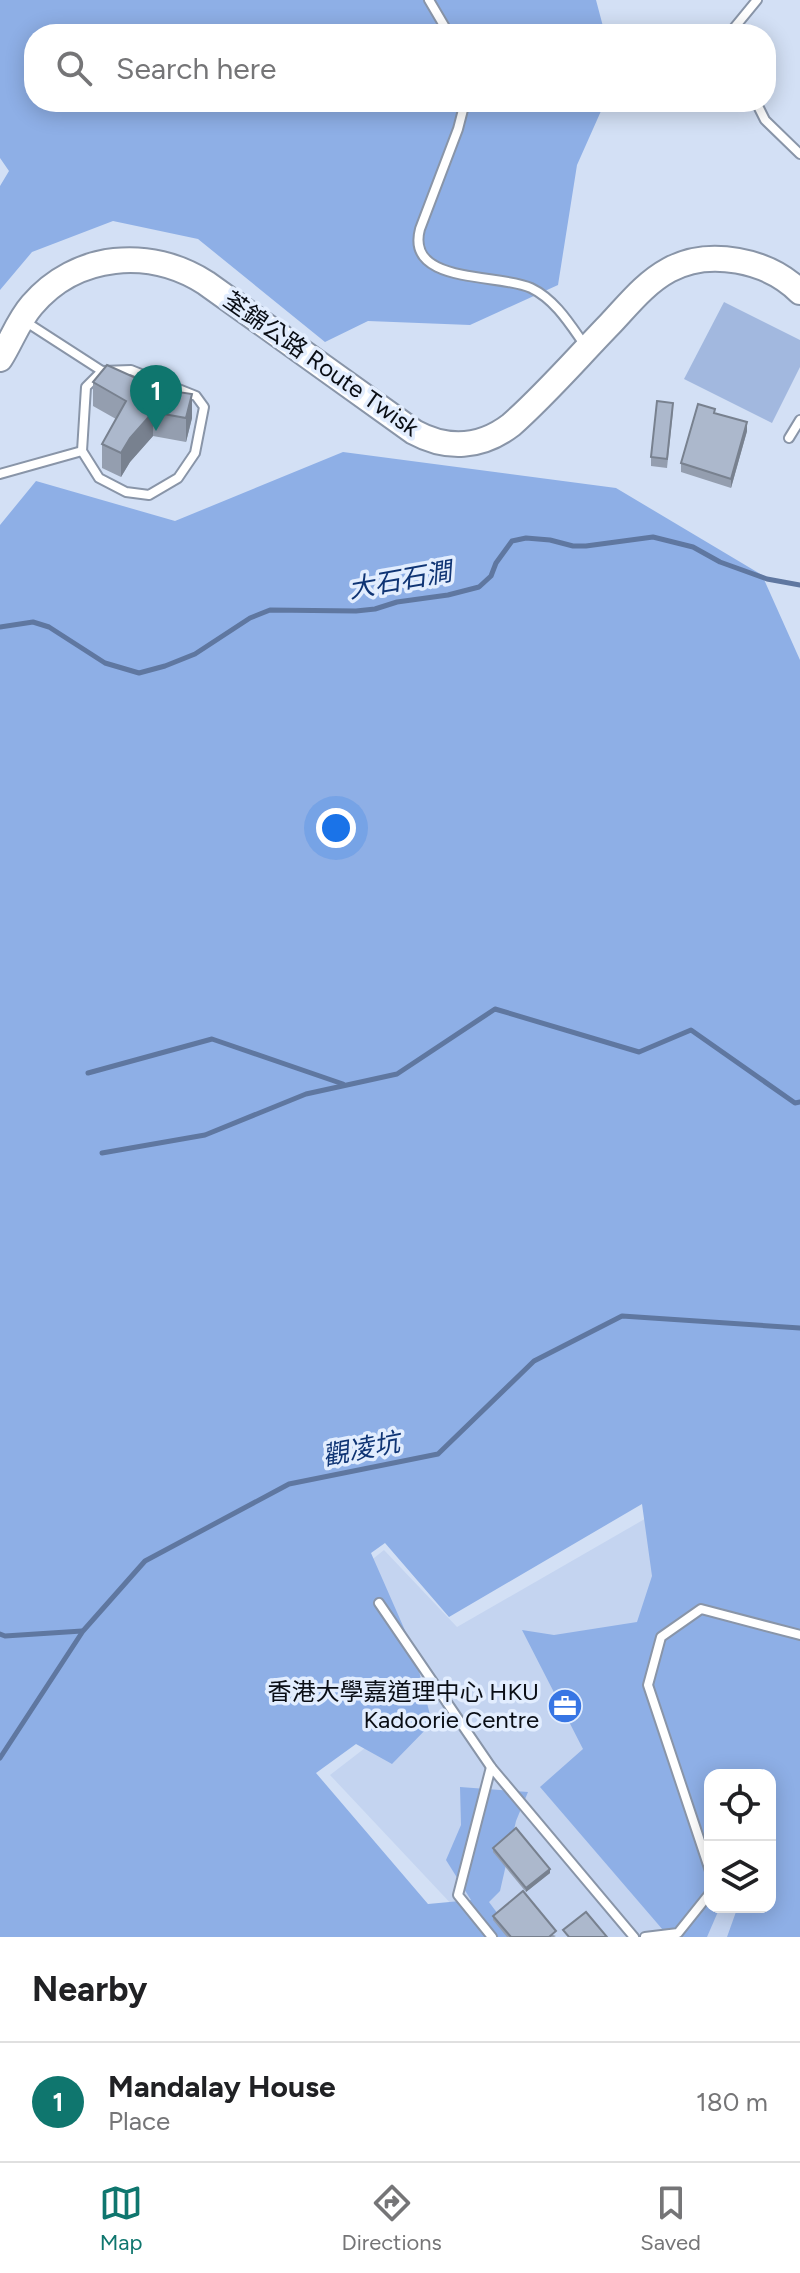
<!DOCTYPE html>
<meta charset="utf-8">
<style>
body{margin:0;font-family:Figtree,"Noto Sans TC",sans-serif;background:#f2f2f2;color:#202124}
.controls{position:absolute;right:24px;bottom:24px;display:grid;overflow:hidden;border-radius:16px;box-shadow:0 4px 20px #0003}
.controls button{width:72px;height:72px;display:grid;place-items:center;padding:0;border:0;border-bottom:2px solid #e0e0e0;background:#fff;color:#202124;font:40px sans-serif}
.you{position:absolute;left:336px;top:828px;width:28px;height:28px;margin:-20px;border:6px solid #fff;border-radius:50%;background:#1a73e8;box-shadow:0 0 0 12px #1a73e833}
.badge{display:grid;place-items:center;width:52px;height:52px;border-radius:50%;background:#0f766e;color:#fff;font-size:26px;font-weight:700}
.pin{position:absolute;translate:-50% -66px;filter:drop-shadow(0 2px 4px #0008)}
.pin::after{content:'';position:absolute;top:42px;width:28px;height:24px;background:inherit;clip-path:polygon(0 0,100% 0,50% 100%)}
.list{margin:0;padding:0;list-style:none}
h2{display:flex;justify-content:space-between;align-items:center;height:104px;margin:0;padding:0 32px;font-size:34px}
h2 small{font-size:26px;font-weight:400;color:#757577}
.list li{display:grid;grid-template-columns:52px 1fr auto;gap:24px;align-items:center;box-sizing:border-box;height:120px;padding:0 32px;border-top:2px solid #e0e0e0}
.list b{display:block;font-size:30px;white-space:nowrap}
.list p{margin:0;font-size:26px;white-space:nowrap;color:#757577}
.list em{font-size:26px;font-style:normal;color:#757577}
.icon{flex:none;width:44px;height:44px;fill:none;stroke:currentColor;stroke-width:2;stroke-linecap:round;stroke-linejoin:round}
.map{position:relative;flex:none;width:800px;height:1937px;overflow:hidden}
.search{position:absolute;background:#fff;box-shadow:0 4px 20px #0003;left:24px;right:24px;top:24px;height:88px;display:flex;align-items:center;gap:20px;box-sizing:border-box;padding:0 28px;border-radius:32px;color:#757577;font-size:30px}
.sheet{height:224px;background:#fff}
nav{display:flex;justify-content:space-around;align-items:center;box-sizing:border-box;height:112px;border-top:2px solid #e0e0e0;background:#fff;font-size:22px;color:#757577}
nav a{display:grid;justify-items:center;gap:4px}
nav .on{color:#0f766e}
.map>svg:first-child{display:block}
.built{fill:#c4d4f0}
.green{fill:#a2b8df}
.forest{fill:#8eafe6}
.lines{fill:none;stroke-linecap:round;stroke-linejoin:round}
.stream{stroke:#5f77a0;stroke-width:5}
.lane-casing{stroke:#8995a8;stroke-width:12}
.secondary-casing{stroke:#8995a8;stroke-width:28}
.lane{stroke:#fff;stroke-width:8}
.secondary{stroke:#fff;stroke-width:24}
.wall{fill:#949eaf}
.shaded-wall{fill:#78818f}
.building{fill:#acb8cc;stroke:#78818f;stroke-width:2}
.labels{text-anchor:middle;stroke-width:7;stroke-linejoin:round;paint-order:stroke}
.street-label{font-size:24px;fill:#0a0e15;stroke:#e2edfe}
.poi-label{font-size:24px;fill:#0a0e15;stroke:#e2edfe;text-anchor:end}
.water-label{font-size:26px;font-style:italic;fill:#0f3474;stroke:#e2edfe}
</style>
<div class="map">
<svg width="800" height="1937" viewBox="0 0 800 1937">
<rect width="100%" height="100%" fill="#d3e0f5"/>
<!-- built -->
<polygon class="built" points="709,1482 769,1775 710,1775 710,1907 770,1907 800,1937 480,1937 456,1909 330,1775 413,1711 339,1586 384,1550 457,1627"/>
<!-- green -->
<polygon class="green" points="724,302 800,340 800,367 772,423 684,379"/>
<!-- forest -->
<g class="forest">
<polygon points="0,0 596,0 605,34 34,34 34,102 605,102 577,165 558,285 470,325 368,321 325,342 198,239 113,221 32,252 0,290 0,186 9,171 0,158"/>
<polygon points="343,452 616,488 762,575 800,660 800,1937 727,1937 737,1909 736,1907 770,1907 770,1775 710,1775 710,1907 720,1907 707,1937 669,1937 540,1787 583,1749 522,1630 554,1635 637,1622 652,1576 642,1504 449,1617 385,1543 371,1553 414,1651 432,1723 392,1764 356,1744 316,1773 428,1904 471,1900 446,1860 461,1825 460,1787 528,1792 516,1821 500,1891 489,1902 515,1937 0,1937 0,525 36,481 175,521"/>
</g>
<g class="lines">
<!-- stream -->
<g class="stream">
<polyline points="0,627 33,622 49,627 105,663 139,673 165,666 195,654 250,618 270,610 356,611 375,609 397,602 448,595 479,587 491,576 496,563 512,541 526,538 550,540 573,546 586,546 653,537 693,547 720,562 767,579 800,585"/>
<polyline points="88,1073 212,1039 343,1084"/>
<polyline points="102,1153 205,1135 306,1094 397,1074 495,1009 639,1052 691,1030 795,1103 800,1102"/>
<polyline points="0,1634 5,1636 82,1631"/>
<polyline points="0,1758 83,1631 145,1561 289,1484 438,1454 534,1361 622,1316 800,1328"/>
</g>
<!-- lane casing -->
<g class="lane-casing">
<g id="lane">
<polyline points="429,0 449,34"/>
<polyline points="735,34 734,28 757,0"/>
<path d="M465,102L458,129L420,229C405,285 499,273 531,288C556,300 571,326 586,347"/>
<polyline points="756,102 765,120 800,154"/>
<polyline points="23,320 102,371 131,370 196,396 204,407 195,453 178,478 149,495 126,492 99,478 82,451 86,387 102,371"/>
<polyline points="789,438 800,420"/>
<polyline points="0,474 82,451"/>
<polyline points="379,1603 491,1767 634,1937"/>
<polyline points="491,1767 458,1895 492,1937"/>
<polyline points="710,1871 648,1685 661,1637 701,1609 800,1635"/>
<polyline points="645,1937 678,1933 710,1893"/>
</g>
</g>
<!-- secondary casing -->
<g class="secondary-casing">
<path id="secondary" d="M0,359C11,342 18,321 32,305C76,253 150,247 206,283L414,432C447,450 481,448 511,425C546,394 577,358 610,324C628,305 645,283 669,270C709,248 768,260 800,292"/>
</g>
<!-- lane -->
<use href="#lane" class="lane"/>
<!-- secondary -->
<use href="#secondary" class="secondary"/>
</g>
<!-- wall -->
<g class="wall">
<polygon points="93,382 151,385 167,390 192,418 186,442 153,436 130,462 121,477 102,468 102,444 116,419 93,406"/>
<polygon points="673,411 667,468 651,466 651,457"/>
<polygon points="715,413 747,431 731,488 681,472 681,463"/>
<polygon points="493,1848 550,1873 526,1892 493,1852"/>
<polygon points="493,1916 556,1936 554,1937 507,1937 493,1920"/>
</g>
<!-- shaded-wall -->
<g class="shaded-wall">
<polygon points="192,394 192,418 186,442 186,418"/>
<polygon points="153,412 153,436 130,462 121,477 121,453 130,438"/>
<polygon points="747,422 747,431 731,488 731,479"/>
<polygon points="550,1869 550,1873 526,1892 526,1888"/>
</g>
<!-- building -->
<g class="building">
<polygon points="107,365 151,385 154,377 167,383 164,390 192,394 186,418 153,412 130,438 121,453 102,444 126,401 93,382"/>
<polygon points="657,401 673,403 667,459 651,457"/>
<polygon points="698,404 715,409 714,413 747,422 731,479 681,463"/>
<polygon points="516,1828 550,1869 526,1888 493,1848"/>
<polygon points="523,1891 556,1931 549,1937 511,1937 493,1916"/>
<polygon points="586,1912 607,1937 569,1937 563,1930"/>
</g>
<!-- icons -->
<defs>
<g id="office-disc" transform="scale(1.8)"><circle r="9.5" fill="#3775e4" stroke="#e2edfe"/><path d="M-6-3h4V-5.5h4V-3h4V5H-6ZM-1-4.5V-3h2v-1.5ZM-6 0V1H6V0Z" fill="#fff"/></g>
</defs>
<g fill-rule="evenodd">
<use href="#office-disc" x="565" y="1706"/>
</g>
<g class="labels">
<!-- street labels -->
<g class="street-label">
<text transform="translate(321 364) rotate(35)" y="8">荃錦公路 Route Twisk</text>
</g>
<!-- poi labels -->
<g class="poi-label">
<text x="539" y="1700">香港大學嘉道理中心 HKU<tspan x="539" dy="28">Kadoorie Centre</tspan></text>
</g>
<!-- water labels -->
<g class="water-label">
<text transform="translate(400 580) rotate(-10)" y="9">大石石澗</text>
<text transform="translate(361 1449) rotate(-11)" y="9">觀凌坑</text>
</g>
</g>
</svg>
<div class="controls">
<button><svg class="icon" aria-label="locate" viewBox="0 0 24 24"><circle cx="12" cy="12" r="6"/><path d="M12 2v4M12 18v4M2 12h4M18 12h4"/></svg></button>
<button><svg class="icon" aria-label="layers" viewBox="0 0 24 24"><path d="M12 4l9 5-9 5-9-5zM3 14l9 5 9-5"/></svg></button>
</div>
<div class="you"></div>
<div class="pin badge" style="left:156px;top:431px">1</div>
<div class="search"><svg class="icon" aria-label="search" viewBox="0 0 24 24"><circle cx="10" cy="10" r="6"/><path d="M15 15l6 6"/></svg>Search here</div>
</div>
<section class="sheet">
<h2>Nearby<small></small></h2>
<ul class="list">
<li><span class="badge">1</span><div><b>Mandalay House</b><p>Place</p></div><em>180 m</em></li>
</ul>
</section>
<nav>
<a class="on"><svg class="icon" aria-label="map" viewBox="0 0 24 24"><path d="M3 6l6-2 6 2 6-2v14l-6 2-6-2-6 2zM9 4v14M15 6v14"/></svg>Map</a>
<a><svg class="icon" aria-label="directions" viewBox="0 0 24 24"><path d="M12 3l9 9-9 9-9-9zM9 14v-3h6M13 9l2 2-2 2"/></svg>Directions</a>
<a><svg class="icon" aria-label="saved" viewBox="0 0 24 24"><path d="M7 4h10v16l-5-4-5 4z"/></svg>Saved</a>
</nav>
